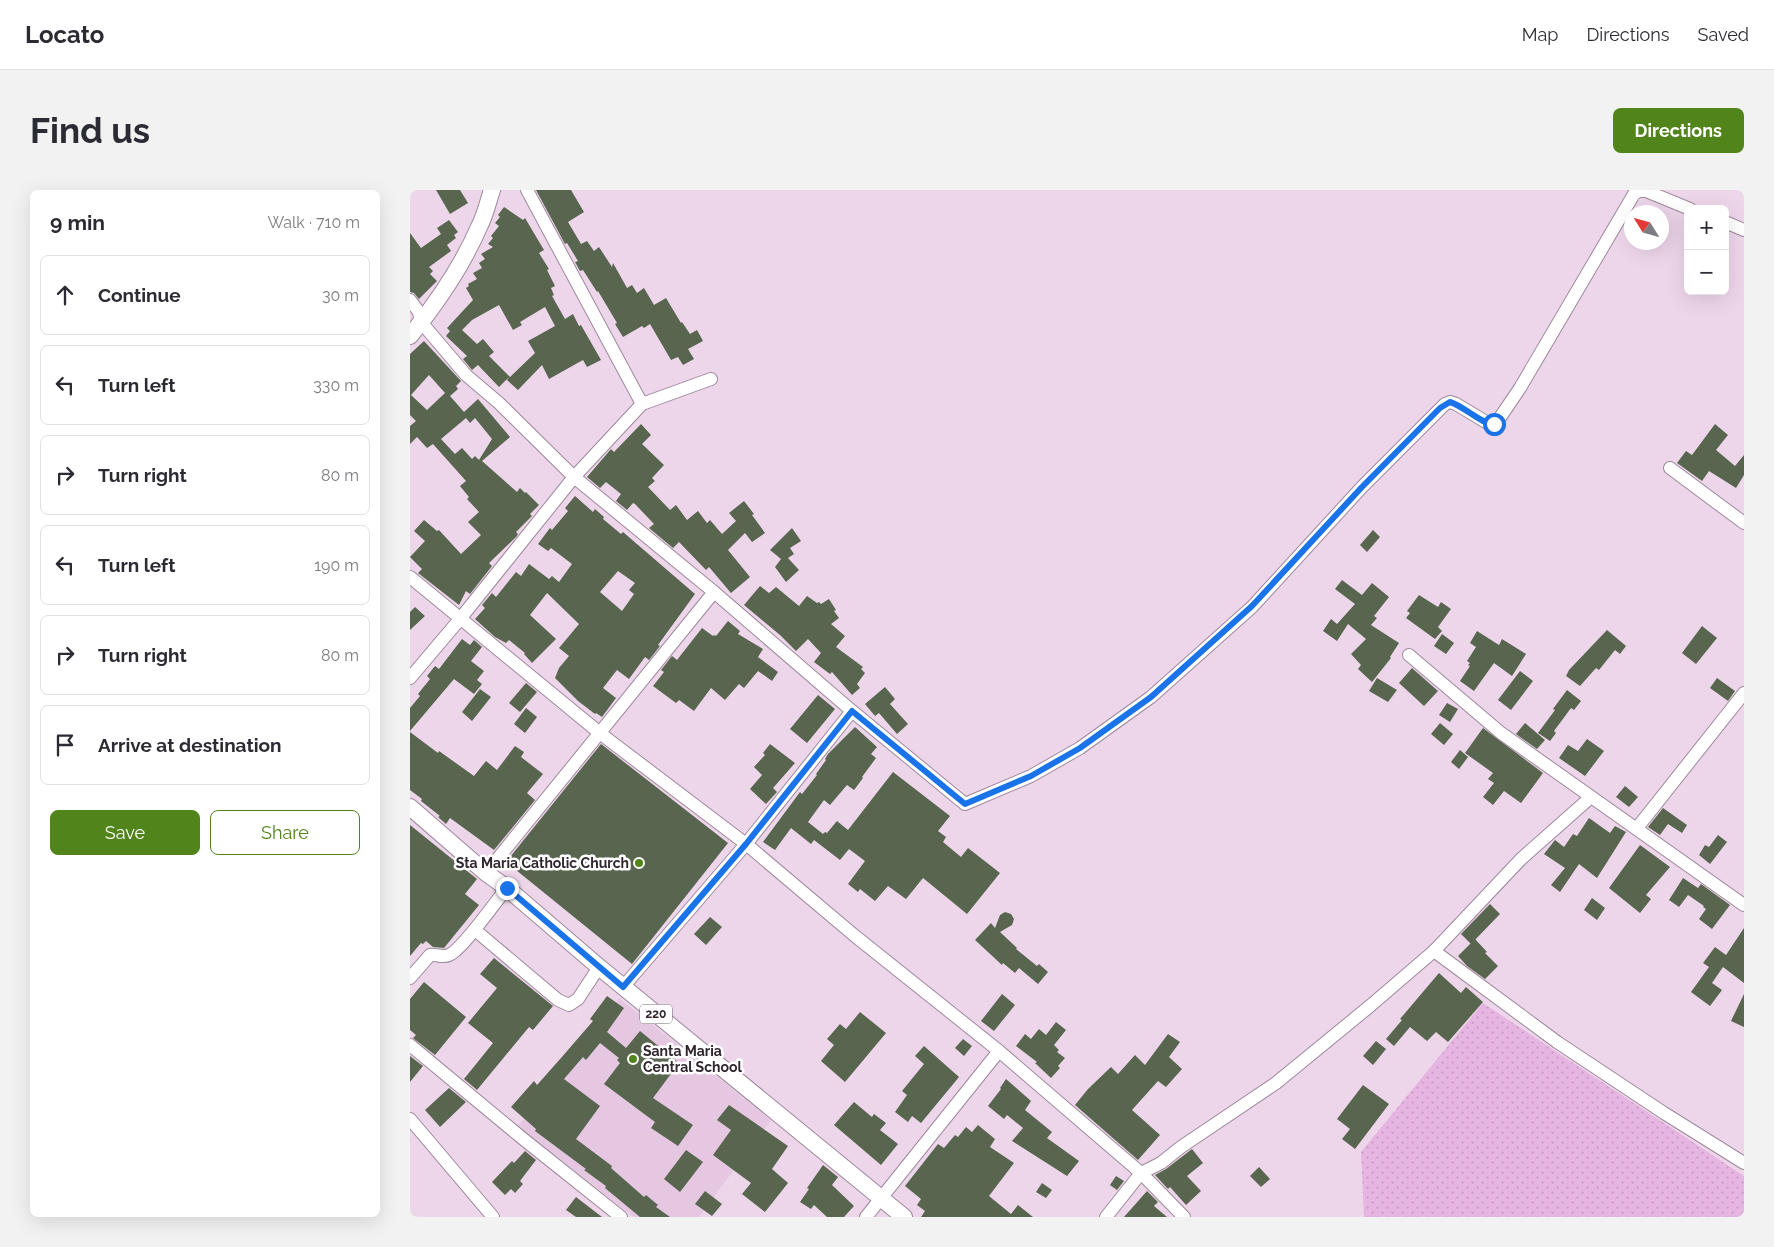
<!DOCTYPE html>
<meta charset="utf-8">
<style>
body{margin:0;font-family:Raleway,sans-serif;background:#f2f2f3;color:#2b2b33}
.controls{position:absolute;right:15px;top:15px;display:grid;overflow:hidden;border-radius:8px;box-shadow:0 5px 20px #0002}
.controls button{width:45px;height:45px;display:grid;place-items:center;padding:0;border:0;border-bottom:1px solid #e1e1e2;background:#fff;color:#2b2b33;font:25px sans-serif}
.compass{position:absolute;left:1214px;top:15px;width:45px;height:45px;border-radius:50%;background:#fff;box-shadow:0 5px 20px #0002;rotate:307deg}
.stop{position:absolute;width:15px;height:15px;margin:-11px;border:4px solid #1a73e8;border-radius:50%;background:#fff}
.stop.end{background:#1a73e8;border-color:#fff;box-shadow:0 1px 5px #0008}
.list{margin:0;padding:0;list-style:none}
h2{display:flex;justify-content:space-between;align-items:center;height:65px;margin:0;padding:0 20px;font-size:21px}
h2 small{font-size:16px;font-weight:400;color:#7c7c81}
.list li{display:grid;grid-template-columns:32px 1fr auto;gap:15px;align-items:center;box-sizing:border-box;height:80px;margin:0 10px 10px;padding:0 10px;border:1px solid #e1e1e2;border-radius:8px}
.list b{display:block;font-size:19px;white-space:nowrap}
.list em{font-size:16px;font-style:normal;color:#7c7c81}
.actions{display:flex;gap:10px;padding:15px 20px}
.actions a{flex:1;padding:11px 0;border:1px solid #51841a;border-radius:8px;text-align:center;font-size:18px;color:#51841a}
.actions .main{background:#51841a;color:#fff}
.icon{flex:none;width:28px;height:28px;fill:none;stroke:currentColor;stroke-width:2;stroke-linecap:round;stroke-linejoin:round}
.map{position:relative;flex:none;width:1334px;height:1027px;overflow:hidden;border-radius:8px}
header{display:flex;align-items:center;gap:30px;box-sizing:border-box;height:70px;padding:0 25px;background:#fff;border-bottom:1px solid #e1e1e2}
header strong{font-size:24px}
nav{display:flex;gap:28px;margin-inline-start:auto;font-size:18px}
.intro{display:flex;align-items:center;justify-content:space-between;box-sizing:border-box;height:120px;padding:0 30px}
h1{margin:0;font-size:35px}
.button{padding:12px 22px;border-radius:8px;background:#51841a;color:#fff;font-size:18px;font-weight:700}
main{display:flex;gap:30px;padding:0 30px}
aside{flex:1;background:#fff;border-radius:8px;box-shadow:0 5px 20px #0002}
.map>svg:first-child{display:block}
.built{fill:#e5c7e1}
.grass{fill:url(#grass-dots)}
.building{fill:#58654f;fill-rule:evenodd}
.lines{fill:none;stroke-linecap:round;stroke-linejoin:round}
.minor-casing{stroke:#9e889b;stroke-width:14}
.major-casing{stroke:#9e889b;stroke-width:18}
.minor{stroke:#fff;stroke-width:12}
.major{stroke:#fff;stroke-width:16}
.route{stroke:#1a73e8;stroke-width:6}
.poi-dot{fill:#51841a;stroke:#fff;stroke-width:2}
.labels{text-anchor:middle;stroke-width:5;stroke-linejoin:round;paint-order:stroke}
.shield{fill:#fff;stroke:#6d676d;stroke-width:1}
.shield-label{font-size:12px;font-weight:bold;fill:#2f262e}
.poi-label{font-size:14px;font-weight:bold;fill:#2f262e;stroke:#fff;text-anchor:end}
</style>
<header>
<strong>Locato</strong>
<nav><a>Map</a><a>Directions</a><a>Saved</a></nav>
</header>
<div class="intro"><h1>Find us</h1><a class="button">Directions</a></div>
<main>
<aside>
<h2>9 min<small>Walk · 710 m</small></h2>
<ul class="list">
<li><svg class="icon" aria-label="ahead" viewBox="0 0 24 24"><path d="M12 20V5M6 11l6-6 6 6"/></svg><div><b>Continue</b></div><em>30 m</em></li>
<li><svg class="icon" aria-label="left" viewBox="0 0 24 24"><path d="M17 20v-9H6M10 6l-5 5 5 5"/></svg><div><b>Turn left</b></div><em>330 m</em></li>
<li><svg class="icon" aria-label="right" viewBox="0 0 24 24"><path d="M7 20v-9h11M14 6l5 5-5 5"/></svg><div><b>Turn right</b></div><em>80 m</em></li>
<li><svg class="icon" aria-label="left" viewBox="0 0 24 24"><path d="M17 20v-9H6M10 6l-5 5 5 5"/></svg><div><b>Turn left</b></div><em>190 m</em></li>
<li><svg class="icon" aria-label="right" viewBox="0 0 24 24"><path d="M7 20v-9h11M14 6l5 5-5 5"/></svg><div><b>Turn right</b></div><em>80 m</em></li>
<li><svg class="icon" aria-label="arrive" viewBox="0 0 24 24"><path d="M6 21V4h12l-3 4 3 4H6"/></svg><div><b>Arrive at destination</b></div></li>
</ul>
<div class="actions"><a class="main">Save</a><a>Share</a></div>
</aside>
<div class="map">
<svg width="1334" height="1027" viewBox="0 0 1334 1027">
<defs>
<pattern id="grass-dots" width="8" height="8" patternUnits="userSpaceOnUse" patternTransform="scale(1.25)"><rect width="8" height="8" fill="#e7b5e1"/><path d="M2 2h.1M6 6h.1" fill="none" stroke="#c69cc1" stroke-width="1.8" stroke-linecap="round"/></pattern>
</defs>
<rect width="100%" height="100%" fill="#eed6ea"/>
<!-- built -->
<polygon class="built" points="209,808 361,930 289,1027 224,1027 108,936"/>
<!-- grass -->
<polygon class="grass" points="1073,813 1334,986 1334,1027 954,1027 951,962"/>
<!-- building -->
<g class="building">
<polygon points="26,0 50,0 58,13 40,24"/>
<polygon points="126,0 161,0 174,22 158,32 171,54 177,51 184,61 189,57 202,77 203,73 217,98 222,95 227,103 234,98 244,115 256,108 271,133 272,132 280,144 287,140 293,151 278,159 284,169 273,175 268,167 261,170 240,134 234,138 232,136 213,147 205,134 207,133 188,101 187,102 173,80 170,81 165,72 168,71 157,53 155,54"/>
<path d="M94,17L113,30L115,28L134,60L129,63L139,79L137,80L145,96L141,98L144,105L142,106L155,129L163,124L169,136L171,135L191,170L177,177L173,170L139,189L132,175L108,200L97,190L99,187L89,197L68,175L62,180L53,169L57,166L36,146L40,141L37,138L63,110L56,98L59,96L58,94L67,89L63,83L72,78L69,73L75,69L71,64L83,57L78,54L83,48L81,46L89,36L85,33L90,27L88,25ZM89,115L103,140L112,135L110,132L135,117L145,136L118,151L125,163L100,187L79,166L84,162L73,149L67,154L52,140L62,130Z"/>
<polygon points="39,30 48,42 44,45 46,48 37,55 41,61 19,77 23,81 20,84 27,91 9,109 4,103 0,102 0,43 11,58 31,44 27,38"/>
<path d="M14,151L51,191L46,196L48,199L40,206L54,222L68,209L100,247L72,271L107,302L110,298L115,303L116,302L129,315L120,324L122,326L106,342L108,344L106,347L79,373L82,376L60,404L56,401L49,415L8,383L12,379L0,367L15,351L4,341L14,330L27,341L29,340L51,364L71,345L58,332L69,322L57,309L59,307L50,296L56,291L23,254L17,258L7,247L0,254V236L6,231L0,225V164ZM19,185L35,203L17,220L1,205ZM56,228L60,233L65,228L82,249L69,270L65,266L62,269L52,258L45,264L31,249Z"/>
<polygon points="231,234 241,245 232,254 254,275 242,288 245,291 238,297 260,320 266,315 277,330 288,321 297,333 300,330 312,344 326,331 319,323 334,311 344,324 342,325 355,343 342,352 335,343 318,360 340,387 321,403 299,377 296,380 269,352 263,358 239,338 244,334 225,314 223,313 217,320 206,311 211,304 196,292 190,298 177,287 201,259 204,262"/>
<polygon points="1305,234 1318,245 1306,260 1325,276 1334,265 1334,285 1326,298 1299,281 1292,291 1267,273 1276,261 1282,265"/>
<path d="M165,306L183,322L185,319L194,327L193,329L211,344L213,342L285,404L248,455L250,456L239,470L235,467L219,489L207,480L193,498L206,508L192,527L186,523L185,524L168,511L145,488L149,478L159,466L149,458L169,434L137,403L120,425L146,449L122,473L114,464L115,463L99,450L96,453L85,447L65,429L75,418L72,415L82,403L86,407L106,382L111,386L119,374L139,389L142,386L149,392L162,374L141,358L138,361L128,354L140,338L142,340L158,321L155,318ZM208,381L225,393L219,400L224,404L212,421L190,402Z"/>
<polygon points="382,338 391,351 380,358 384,364 378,368 389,380 376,392 365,377 371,369 360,360"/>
<polygon points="963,340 970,347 957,362 950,355"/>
<polygon points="932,390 952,405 962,393 979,407 964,426 967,428 961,435 989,453 980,467 981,468 962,492 948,479 951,475 941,464 956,449 938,434 927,451 913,441 921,429 927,434 945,414 925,399"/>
<polygon points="350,396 359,403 366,397 389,416 397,406 407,413 409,412 411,414 419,409 426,420 424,421 429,428 421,434 435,446 426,457 453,477 451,479 455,483 447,494 450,498 442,505 422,482 420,484 404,472 411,463 398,449 386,461 370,445 334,415"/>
<polygon points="1009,405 1028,417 1031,412 1041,419 1028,437 1032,441 1025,449 996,428 1000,423 997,421"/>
<polygon points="5,417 15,426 0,440 0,422"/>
<polygon points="318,431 330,441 328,444 353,459 348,467 368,482 362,491 348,481 334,498 329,494 315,510 301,498 284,521 269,510 266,513 243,496 254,482 251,480 262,466 267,470 292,438 303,446 304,445 306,446"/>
<polygon points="1292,436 1307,448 1286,474 1272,463"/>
<polygon points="1197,440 1216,456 1210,464 1205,460 1189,480 1186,478 1170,496 1156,486 1159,480"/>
<polygon points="1067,441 1089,455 1092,449 1116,464 1102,486 1084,473 1064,501 1050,491 1060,476 1058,475 1060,473 1057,471 1066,457 1060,453"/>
<polygon points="1032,444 1044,453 1036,464 1024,456"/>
<polygon points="52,449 60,455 64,450 72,457 61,471 74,481 67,490 72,494 64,504 44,489 0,541 0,518 10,506 8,504 20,489 17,486 25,476 29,479"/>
<polygon points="1002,478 1028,501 1014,516 989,493"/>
<polygon points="1110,481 1123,491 1101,520 1088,510"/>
<polygon points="967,488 987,500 978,512 959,501"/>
<polygon points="1307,488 1325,501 1318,511 1300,498"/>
<polygon points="116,493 127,502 110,522 99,513"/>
<polygon points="475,497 485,509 480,514 498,534 487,544 469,523 465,526 455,514"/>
<polygon points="70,499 81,507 62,531 52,522"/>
<polygon points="1157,500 1171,511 1164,520 1161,518 1144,541 1146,543 1140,551 1128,543 1145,520 1143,519"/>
<polygon points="408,505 425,519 397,553 380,539"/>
<polygon points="1037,513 1048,519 1040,532 1029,525"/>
<polygon points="116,518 127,527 115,543 104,534"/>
<polygon points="1030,533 1043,544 1034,555 1021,544"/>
<polygon points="1115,533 1135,550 1127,559 1106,544"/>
<polygon points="445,537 467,557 461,564 466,568 452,587 453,588 444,600 437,595 420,615 414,610 398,632 413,644 415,642 417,643 427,631 438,640 483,582 540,626 528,641 536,647 533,652 551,667 558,658 590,683 557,724 513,688 496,709 478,696 465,711 450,699 448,702 438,694 455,671 439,659 430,670 404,650 401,654 381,638 365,660 353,652 390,602 392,604 407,585 406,584 416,570 415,569 418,564"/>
<polygon points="1073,538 1133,583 1111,613 1094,601 1083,615 1073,607 1084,593 1078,589 1083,583 1055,563"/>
<polygon points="0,542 28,563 29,561 64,586 76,571 87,580 105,556 114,562 111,567 133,584 117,603 125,610 84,660 40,628 36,634 28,627 30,626 11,611 12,609 0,600"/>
<polygon points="1177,549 1194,561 1175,586 1149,568 1158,555 1168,561"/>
<polygon points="191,554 318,653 222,774 96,672"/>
<polygon points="360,554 385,573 363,598 367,602 356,614 340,599 352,585 344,577 355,565 353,563"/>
<polygon points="1050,560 1058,567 1049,579 1041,572"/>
<polygon points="1215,596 1228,607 1219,617 1206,607"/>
<polygon points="1253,618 1277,635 1272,643 1258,634 1250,645 1238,637"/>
<polygon points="1179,628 1200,643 1205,636 1216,642 1187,688 1169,674 1150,702 1141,695 1155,678 1134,664 1145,650 1154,657 1163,644 1167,646"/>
<polygon points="0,635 67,689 55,704 69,715 34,758 23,757 16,751 13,754 11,753 0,766"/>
<polygon points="1308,645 1317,652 1300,674 1289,665 1295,655 1299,657"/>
<polygon points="1230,655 1260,677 1236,705 1241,709 1230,723 1199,698"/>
<polygon points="1273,688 1288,698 1291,694 1320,715 1302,739 1289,729 1296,719 1293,717 1294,716 1278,705 1269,717 1259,710"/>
<polygon points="1182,708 1195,718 1187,730 1174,720"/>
<polygon points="1080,714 1090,724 1061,754 1051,744"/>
<polygon points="595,722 601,724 604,729 602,735 590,742 607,758 606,759 627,776 629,774 638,782 628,794 609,778 605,783 593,773 592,775 565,750 581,733 585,738 590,725"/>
<polygon points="300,727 312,737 296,755 284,744"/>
<polygon points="1334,738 1334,793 1313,777 1302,793 1312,800 1300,816 1281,802 1299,777 1293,773 1305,757 1316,765"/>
<polygon points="1065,749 1077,762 1075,763 1088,776 1075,789 1057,776 1048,766"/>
<polygon points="84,768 143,816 123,840 119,837 67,900 54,889 83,853 58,833 87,798 70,784"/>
<polygon points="1029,783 1051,803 1056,797 1073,812 1038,852 1026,842 1017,851 1000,837 984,856 976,849 992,830 990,829"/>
<polygon points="14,792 56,827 25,865 3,848 6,845 0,840 0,809"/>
<polygon points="592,804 605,815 584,841 571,831"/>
<polygon points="1334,804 1334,837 1321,831"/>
<polygon points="197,806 214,818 197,842 216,858 230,841 269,873 243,908 283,935 268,956 241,938 245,932 194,894 210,873 207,870 209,868 190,853 176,870 173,867 154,889 190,916 166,949 202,976 201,978 234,1007 236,1005 248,1015 246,1017 260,1027 230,1027 195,998 196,996 174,980 176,979 125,941 126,939 101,917 124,891 127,895 151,868 183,831 180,829"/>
<polygon points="450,822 476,843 435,892 411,871 424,855 417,849 430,834 436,839"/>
<polygon points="646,832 656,840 644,855 649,860 647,862 655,868 648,876 650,878 641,888 625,873 627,872 606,856 615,844 621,849 629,839 636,845"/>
<polygon points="758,844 770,852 759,867 772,879 756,897 748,891 722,920 750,945 728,970 665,915 678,899 701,877 708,884 725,865 735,875"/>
<polygon points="553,849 562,856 554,866 545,858"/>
<polygon points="966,851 976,859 963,875 953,866"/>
<polygon points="514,856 549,887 511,933 502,926 498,932 485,922 497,905 492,901 514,874 505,866"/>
<polygon points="0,866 13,876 0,892"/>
<polygon points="596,889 621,911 615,920 642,942 637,948 669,971 657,986 602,951 613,938 597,925 594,929 578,916 591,899 590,898"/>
<polygon points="953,895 979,914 945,959 932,949 940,939 927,929"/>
<polygon points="39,898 56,912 30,937 15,920"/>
<polygon points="444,912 462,927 464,924 476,933 470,940 488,954 471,975 424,935"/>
<polygon points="319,915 378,956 362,979 378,993 355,1022 332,1004 341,993 303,965 321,940 307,930"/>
<polygon points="568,935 585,949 580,957 604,973 579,1006 601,1024 608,1015 623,1027 511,1027 515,1021 507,1015 511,1009 495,996 528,954 534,958 545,945 548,947 556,937 562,942"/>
<polygon points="782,959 793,973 777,986 791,1001 776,1015 760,997 758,999 745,985 756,979"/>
<polygon points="276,960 293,972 270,1002 254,989"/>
<polygon points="115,961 126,970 110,991 113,994 105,1003 101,999 95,1005 82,992 102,971 104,973"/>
<polygon points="413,975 428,987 422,995 444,1016 434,1027 417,1027 404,1015 401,1019 390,1012 399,999 397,998"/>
<polygon points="849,977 860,989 851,997 840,986"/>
<polygon points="706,986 714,991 707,1000 700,995"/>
<polygon points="632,993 642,1000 636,1008 626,1002"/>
<polygon points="295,1001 312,1014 302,1026 285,1014"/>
<polygon points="737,1001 748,1012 744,1016 757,1027 714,1027"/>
<polygon points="166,1007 192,1027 166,1027 156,1020"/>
</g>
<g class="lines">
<!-- minor casing -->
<g class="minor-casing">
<g id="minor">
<polyline points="117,0 232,214"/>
<polyline points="1315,32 1334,40"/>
<polyline points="0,110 9,122 11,132 56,185 89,213 164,287 304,402 442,521 555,614 621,586 670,558 741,507 842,417 952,297 1035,214 1040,212 1046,214 1081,235 1087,232 1110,198 1224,4 1229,1 1236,1 1280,19"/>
<polyline points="1260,278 1334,333"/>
<polyline points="0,387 191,544 336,654 445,746 589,861 731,983 774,1027"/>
<polyline points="999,465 1091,543 1334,715"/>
<polyline points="0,488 50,429 164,287 232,214 301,189"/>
<polyline points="1227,638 1334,503"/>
<polyline points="76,683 304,402"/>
<polyline points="65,740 148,810 159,815 168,809 189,777"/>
<polyline points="1024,761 1147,852 1254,923 1334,973"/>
<path d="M0,788L20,765C27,764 32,768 39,765C52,760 86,711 97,698"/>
<polyline points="213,797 336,654 442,521"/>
<polyline points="0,855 112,948 211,1027"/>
<polyline points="0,929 83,1027"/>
<polyline points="456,1027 589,861"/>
<polyline points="696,1027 731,983 751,973 771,957 866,893 960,816 1024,761 1111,669 1181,607"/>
</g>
</g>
<!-- major casing -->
<g class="major-casing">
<g id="major">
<path d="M0,146C26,114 53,74 69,37C75,26 78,12 82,0"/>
<polyline points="0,617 76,683 97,698 189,777 494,1027"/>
</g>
</g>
<!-- minor -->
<use href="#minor" class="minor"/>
<!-- major -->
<use href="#major" class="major"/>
</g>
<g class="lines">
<!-- route -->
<path class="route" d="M97,698L213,797L336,654L442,521L555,614L621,586L670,558L741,507L842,416L952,297L1030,218L1040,212C1054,216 1072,235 1084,234"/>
</g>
<!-- markers -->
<g class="poi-dot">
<circle cx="229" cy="673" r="5"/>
<circle cx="223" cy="869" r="5"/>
</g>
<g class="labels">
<!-- shield labels -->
<rect class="shield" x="230" y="814.5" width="32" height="19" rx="4"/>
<g class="shield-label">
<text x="246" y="828">220</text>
</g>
<!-- poi labels -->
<g class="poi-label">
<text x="219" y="678">Sta Maria Catholic Church</text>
<text x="233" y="866" text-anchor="start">Santa Maria<tspan x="233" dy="16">Central School</tspan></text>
</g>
</g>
</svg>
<div class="controls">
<button>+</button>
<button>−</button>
</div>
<svg class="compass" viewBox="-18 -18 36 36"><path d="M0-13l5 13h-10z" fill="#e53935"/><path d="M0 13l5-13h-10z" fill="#7c7c81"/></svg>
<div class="stop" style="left:1084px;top:234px"></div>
<div class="stop end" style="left:97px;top:698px"></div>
</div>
</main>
